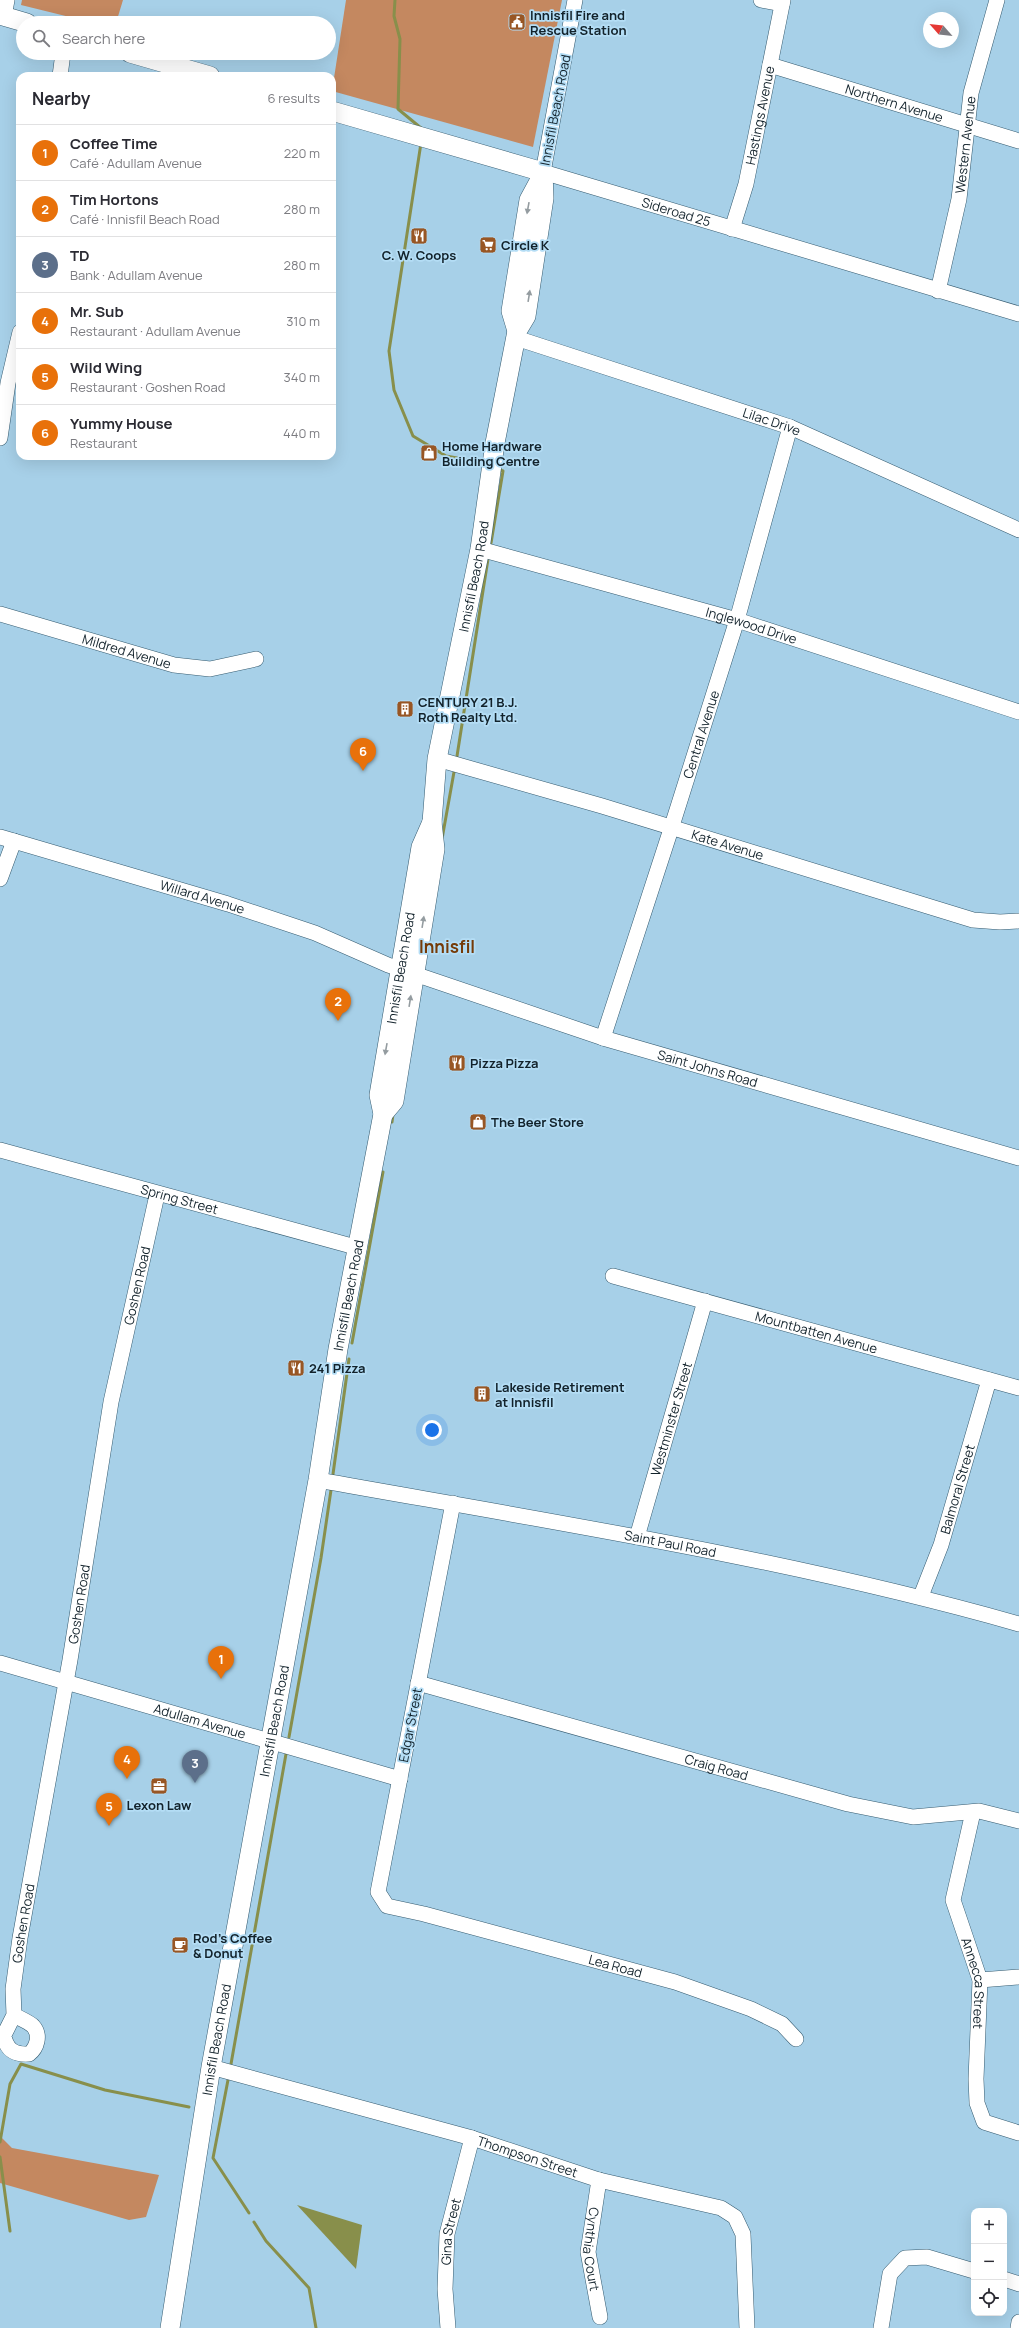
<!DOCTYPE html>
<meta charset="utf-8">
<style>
body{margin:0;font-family:Manrope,sans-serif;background:#f2f2f3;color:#2b2b33}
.controls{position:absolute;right:12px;bottom:12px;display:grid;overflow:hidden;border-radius:8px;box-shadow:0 4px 16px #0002}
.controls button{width:36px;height:36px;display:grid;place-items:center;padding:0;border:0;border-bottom:1px solid #e1e1e2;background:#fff;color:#2b2b33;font:20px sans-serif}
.compass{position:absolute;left:923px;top:12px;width:36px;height:36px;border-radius:50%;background:#fff;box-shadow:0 4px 16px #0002;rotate:297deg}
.you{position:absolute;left:432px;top:1430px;width:14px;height:14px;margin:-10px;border:3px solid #fff;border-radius:50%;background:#1a73e8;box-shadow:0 0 0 6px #1a73e833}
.badge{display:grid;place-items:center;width:26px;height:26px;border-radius:50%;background:#985624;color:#fff;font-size:13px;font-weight:700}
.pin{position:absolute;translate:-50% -33px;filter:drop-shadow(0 1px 2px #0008)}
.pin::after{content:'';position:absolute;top:21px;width:14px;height:12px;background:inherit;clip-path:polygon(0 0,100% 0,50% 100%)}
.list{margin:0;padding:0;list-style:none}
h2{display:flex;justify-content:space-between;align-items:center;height:52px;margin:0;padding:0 16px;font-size:17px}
h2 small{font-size:13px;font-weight:400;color:#7c7c81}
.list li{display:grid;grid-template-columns:26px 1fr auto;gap:12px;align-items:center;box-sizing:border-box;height:56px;padding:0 16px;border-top:1px solid #e1e1e2}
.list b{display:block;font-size:15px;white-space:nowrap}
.list p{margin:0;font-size:13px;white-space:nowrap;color:#7c7c81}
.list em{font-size:13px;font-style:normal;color:#7c7c81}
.icon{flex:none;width:22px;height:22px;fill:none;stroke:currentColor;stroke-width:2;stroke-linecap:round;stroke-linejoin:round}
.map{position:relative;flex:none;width:1019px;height:2328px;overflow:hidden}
.search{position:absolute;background:#fff;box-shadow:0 4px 16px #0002;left:16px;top:16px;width:320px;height:44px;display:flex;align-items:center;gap:10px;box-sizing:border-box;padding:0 14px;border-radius:22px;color:#7c7c81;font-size:15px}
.panel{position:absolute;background:#fff;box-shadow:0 4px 16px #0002;left:16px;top:72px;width:320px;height:388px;border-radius:12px}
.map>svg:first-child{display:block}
.forest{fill:#c48860}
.water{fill:#888f4b}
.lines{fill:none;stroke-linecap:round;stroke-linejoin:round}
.stream{stroke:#888f4b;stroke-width:3}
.minor-casing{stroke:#355b70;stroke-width:16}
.major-casing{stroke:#355b70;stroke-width:20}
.minor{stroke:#fff;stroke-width:15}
.major{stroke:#fff;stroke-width:19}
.oneway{fill:#949ca0}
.labels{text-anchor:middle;stroke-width:3.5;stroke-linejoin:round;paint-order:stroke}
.poi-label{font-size:13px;font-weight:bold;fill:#12222b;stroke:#b4ddf5;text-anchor:start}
.street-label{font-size:13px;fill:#12222b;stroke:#b4ddf5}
.district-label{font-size:17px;font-weight:bold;fill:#753a07;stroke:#b4ddf5}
</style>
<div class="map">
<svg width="1019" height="2328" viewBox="0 0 1019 2328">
<rect width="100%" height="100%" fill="#a7d0e8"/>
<!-- forest -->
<g class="forest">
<polygon points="22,0 123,0 116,23 94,23 21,5"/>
<polygon points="346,0 562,0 533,147 332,91"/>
<polygon points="0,2136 12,2148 159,2175 146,2217 129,2220 0,2183"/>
</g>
<!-- water -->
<polygon class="water" points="297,2205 362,2225 356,2269"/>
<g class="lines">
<!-- stream -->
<g class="stream">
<polyline points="395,0 394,16 400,39 398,109 421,128"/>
<polyline points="421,143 389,351 394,390 413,436 446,456 485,463"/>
<polyline points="491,543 503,471 497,469"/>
<polyline points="457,756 488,559"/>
<polyline points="442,839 454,772"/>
<polyline points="392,1122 393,1114"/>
<polyline points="352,1343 383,1172"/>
<polyline points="333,1474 349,1359"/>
<polyline points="289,1737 321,1558 331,1490"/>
<polyline points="231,2064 286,1754"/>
<polyline points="228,2080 213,2158 249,2213"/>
<polyline points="0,2142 10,2084 21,2064 105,2090 189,2107"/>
<polyline points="0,2157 10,2231"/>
<polyline points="254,2222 266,2241 309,2288 316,2328"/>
</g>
<!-- minor casing -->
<g class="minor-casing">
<g id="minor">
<path id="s1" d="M575,0L543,172L1019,314"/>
<polyline points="761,0 782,4"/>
<polyline points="4,16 7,0"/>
<path id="s2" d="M770,65L1019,141"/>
<polyline points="60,76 63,53"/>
<path id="s3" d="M732,229L746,184L783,0"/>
<path id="s4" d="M938,291L959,199L971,93L997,0"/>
<path id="s5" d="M516,338L790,427L1019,530"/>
<polyline points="0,438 8,383 20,332"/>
<path id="s6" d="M480,549L737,620L1019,712"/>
<path id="s7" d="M0,614L174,665L210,669L256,659"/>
<path id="s8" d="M437,759L602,806L973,920L1000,922L1019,921"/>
<path id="s9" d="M0,837L228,904L315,933L388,965L603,1038L1019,1158"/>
<polyline points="0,879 14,841"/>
<path id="s10" d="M603,1038L671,829L737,620L790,427"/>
<path id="s11" d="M0,1150L359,1248"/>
<path id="s12" d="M613,1276L1019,1388"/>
<path id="s13" d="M318,1480C553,1522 790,1559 1019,1624"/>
<path id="s14" d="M453,1503L378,1892L387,1906L424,1914L675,1982L751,2009L782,2024L796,2039"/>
<path id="s15" d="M637,1537L705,1301"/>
<path id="s16" d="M921,1596L941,1545L989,1380"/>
<path id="s17" d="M0,1663L400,1779"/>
<path id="s18" d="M418,1683L848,1804L913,1817L979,1811L1019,1821"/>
<path id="s19" d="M973,1812L953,1900L980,1980L976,2079L977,2103L984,2122L1019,2133"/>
<polyline points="980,1980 1019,1977"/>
<path id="s20" d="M14,2015C19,2018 29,2022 33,2026C41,2035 37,2048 29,2054C15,2055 6,2050 4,2035L14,2015L13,1989L20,1938L70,1660L111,1402L157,1195"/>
<path id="s21" d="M211,2067L472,2138L599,2180L721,2208L735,2217L743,2234L747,2328"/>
<path id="s22" d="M599,2180L588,2252L600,2317"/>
<polyline points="1004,2279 1019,2284"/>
<path id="s23" d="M448,2328L445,2289L447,2234L472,2138"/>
<polyline points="881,2328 890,2274 905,2258 927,2257 974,2271"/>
<polyline points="1018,2328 1019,2322"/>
</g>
</g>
<!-- major casing -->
<g class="major-casing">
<g id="major">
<polyline points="0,15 27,23"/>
<polyline points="130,53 210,76"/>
<polyline points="332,111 543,172"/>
<polyline points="517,331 511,311 529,200 542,176"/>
<path id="s24" d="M383,1114L394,1101L435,849L432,822L437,759L480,549L495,443L517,331L526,316L544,198L543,172"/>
<path id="s25" d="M170,2328L211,2067L318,1480L338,1349L383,1114L379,1095L421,847L432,822"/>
</g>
</g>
<!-- minor -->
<use href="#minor" class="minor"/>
<!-- major -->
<use href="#major" class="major"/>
</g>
<!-- one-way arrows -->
<defs><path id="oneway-solid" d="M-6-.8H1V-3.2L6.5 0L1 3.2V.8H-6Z"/></defs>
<g class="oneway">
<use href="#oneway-solid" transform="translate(528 208) rotate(100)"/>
<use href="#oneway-solid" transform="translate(529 296) rotate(-81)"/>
<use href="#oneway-solid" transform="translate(423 922) rotate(-81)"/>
<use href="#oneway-solid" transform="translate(410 1001) rotate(-81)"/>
<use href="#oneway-solid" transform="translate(386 1049) rotate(100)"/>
</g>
<!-- icons -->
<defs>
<g id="civic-square" transform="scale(0.9)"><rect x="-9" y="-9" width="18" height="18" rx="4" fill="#985624" stroke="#b4ddf5"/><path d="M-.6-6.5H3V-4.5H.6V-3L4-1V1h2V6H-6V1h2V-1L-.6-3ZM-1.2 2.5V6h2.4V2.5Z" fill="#fff"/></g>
<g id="restaurant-square" transform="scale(0.9)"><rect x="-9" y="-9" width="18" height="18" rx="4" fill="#985624" stroke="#b4ddf5"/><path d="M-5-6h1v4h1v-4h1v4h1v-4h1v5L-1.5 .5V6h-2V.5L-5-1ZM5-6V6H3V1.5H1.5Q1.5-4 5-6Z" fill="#fff"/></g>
<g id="supermarket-square" transform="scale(0.9)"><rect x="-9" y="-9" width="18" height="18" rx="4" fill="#985624" stroke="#b4ddf5"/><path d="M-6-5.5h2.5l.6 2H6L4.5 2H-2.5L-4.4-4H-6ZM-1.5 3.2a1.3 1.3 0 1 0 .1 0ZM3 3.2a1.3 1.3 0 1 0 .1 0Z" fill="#fff"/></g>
<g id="shop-square" transform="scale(0.9)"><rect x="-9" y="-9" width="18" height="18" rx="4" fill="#985624" stroke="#b4ddf5"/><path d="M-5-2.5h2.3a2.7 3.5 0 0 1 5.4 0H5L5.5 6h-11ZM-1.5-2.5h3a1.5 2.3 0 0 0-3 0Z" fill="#fff"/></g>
<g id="building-square" transform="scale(0.9)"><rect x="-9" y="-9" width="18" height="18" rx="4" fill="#985624" stroke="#b4ddf5"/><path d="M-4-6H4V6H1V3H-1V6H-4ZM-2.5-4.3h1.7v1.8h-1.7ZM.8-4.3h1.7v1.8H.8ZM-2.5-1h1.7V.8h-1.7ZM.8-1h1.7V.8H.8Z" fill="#fff"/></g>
<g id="office-square" transform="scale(0.9)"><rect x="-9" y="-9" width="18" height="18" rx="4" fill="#985624" stroke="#b4ddf5"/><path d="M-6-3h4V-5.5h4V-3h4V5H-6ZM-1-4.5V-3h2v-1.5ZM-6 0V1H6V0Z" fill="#fff"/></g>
<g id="cafe-square" transform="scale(0.9)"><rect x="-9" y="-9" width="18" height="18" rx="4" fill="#985624" stroke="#b4ddf5"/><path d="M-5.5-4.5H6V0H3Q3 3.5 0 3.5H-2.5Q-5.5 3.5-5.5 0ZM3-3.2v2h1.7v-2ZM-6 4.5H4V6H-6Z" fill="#fff"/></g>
</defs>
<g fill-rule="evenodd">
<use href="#civic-square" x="517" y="22"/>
<use href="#restaurant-square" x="419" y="236"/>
<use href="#supermarket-square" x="488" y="245"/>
<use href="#shop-square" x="429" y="453"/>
<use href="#building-square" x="405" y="709"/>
<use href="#restaurant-square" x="457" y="1063"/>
<use href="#shop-square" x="478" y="1122"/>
<use href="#restaurant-square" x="296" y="1368"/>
<use href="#building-square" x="482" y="1394"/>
<use href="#office-square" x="159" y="1786"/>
<use href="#cafe-square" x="180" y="1945"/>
</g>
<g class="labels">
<!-- poi labels -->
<g class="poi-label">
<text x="530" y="20">Innisfil Fire and<tspan x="530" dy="15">Rescue Station</tspan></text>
<text x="501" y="250">Circle K</text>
<text x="419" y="260" text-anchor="middle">C. W. Coops</text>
<text x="442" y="451">Home Hardware<tspan x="442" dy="15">Building Centre</tspan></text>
<text x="418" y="707">CENTURY 21 B.J.<tspan x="418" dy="15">Roth Realty Ltd.</tspan></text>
<text x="470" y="1068">Pizza Pizza</text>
<text x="491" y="1127">The Beer Store</text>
<text x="309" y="1373">241 Pizza</text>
<text x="495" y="1392">Lakeside Retirement<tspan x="495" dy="15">at Innisfil</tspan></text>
<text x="159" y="1810" text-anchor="middle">Lexon Law</text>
<text x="193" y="1943">Rod's Coffee<tspan x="193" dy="15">&amp; Donut</tspan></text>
</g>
<!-- street labels -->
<g class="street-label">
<text dy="5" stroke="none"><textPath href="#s2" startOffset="130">Northern Avenue</textPath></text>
<text transform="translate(555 110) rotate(-79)" y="5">Innisfil Beach Road</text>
<text dy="5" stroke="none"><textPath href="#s3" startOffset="117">Hastings Avenue</textPath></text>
<text dy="5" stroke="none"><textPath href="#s4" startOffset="149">Western Avenue</textPath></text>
<text dy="5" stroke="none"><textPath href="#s1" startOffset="314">Sideroad 25</textPath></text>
<text dy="5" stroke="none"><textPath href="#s5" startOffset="269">Lilac Drive</textPath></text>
<text dy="5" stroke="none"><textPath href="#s24" startOffset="549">Innisfil Beach Road</textPath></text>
<text dy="5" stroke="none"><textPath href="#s6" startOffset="282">Inglewood Drive</textPath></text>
<text dy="5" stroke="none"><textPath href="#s7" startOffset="132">Mildred Avenue</textPath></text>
<text dy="5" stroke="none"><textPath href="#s10" startOffset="319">Central Avenue</textPath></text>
<text dy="5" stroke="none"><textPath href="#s8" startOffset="303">Kate Avenue</textPath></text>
<text dy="5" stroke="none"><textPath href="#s9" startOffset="211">Willard Avenue</textPath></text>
<text dy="5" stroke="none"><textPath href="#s25" startOffset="1381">Innisfil Beach Road</textPath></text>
<text dy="5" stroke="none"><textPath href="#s9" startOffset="745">Saint Johns Road</textPath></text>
<text dy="5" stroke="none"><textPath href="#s11" startOffset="186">Spring Street</textPath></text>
<text dy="5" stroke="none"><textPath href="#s20" startOffset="852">Goshen Road</textPath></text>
<text dy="5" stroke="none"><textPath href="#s25" startOffset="1048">Innisfil Beach Road</textPath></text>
<text dy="5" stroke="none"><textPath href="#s12" startOffset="211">Mountbatten Avenue</textPath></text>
<text dy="5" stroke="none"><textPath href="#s15" startOffset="123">Westminster Street</textPath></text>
<text dy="5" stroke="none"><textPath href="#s16" startOffset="113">Balmoral Street</textPath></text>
<text dy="5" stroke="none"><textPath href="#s13" startOffset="358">Saint Paul Road</textPath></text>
<text dy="5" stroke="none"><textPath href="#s20" startOffset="528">Goshen Road</textPath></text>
<text dy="5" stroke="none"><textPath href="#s17" startOffset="208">Adullam Avenue</textPath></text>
<text dy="5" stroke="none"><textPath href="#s25" startOffset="616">Innisfil Beach Road</textPath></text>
<text transform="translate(410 1725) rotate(-79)" y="5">Edgar Street</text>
<text dy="5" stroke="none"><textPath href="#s18" startOffset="310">Craig Road</textPath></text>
<text dy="5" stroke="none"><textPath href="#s20" startOffset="204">Goshen Road</textPath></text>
<text dy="5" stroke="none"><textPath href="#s14" startOffset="649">Lea Road</textPath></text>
<text dy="5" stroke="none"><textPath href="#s19" startOffset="177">Annecca Street</textPath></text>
<text dy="5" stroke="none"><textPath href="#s25" startOffset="292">Innisfil Beach Road</textPath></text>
<text dy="5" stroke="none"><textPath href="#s21" startOffset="329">Thompson Street</textPath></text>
<text dy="5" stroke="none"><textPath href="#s23" startOffset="97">Gina Street</textPath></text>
<text dy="5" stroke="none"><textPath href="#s22" startOffset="70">Cynthia Court</textPath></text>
</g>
<!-- district labels -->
<g class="district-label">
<text x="447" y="953">Innisfil</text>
</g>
</g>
</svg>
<div class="controls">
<button>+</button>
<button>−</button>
<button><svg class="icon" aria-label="locate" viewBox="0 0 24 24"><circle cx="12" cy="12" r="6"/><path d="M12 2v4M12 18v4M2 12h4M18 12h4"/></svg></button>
</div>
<svg class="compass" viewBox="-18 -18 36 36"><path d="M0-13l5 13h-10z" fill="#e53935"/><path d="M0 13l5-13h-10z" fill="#7c7c81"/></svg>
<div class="you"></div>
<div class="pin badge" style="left:221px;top:1679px;background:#e8710a">1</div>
<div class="pin badge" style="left:338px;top:1021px;background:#e8710a">2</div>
<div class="pin badge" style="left:195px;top:1783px;background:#5c6f8a">3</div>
<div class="pin badge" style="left:127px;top:1779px;background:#e8710a">4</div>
<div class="pin badge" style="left:109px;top:1826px;background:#e8710a">5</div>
<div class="pin badge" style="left:363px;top:771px;background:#e8710a">6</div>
<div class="search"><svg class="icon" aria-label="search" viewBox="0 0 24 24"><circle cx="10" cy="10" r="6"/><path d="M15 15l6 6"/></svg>Search here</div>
<section class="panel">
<h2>Nearby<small>6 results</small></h2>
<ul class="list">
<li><span class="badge" style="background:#e8710a">1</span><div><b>Coffee Time</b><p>Café · Adullam Avenue</p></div><em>220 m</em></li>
<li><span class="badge" style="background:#e8710a">2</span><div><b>Tim Hortons</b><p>Café · Innisfil Beach Road</p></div><em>280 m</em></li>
<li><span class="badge" style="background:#5c6f8a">3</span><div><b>TD</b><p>Bank · Adullam Avenue</p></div><em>280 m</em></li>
<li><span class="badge" style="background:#e8710a">4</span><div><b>Mr. Sub</b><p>Restaurant · Adullam Avenue</p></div><em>310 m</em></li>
<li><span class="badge" style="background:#e8710a">5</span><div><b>Wild Wing</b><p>Restaurant · Goshen Road</p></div><em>340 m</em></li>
<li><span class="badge" style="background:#e8710a">6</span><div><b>Yummy House</b><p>Restaurant</p></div><em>440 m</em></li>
</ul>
</section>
</div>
